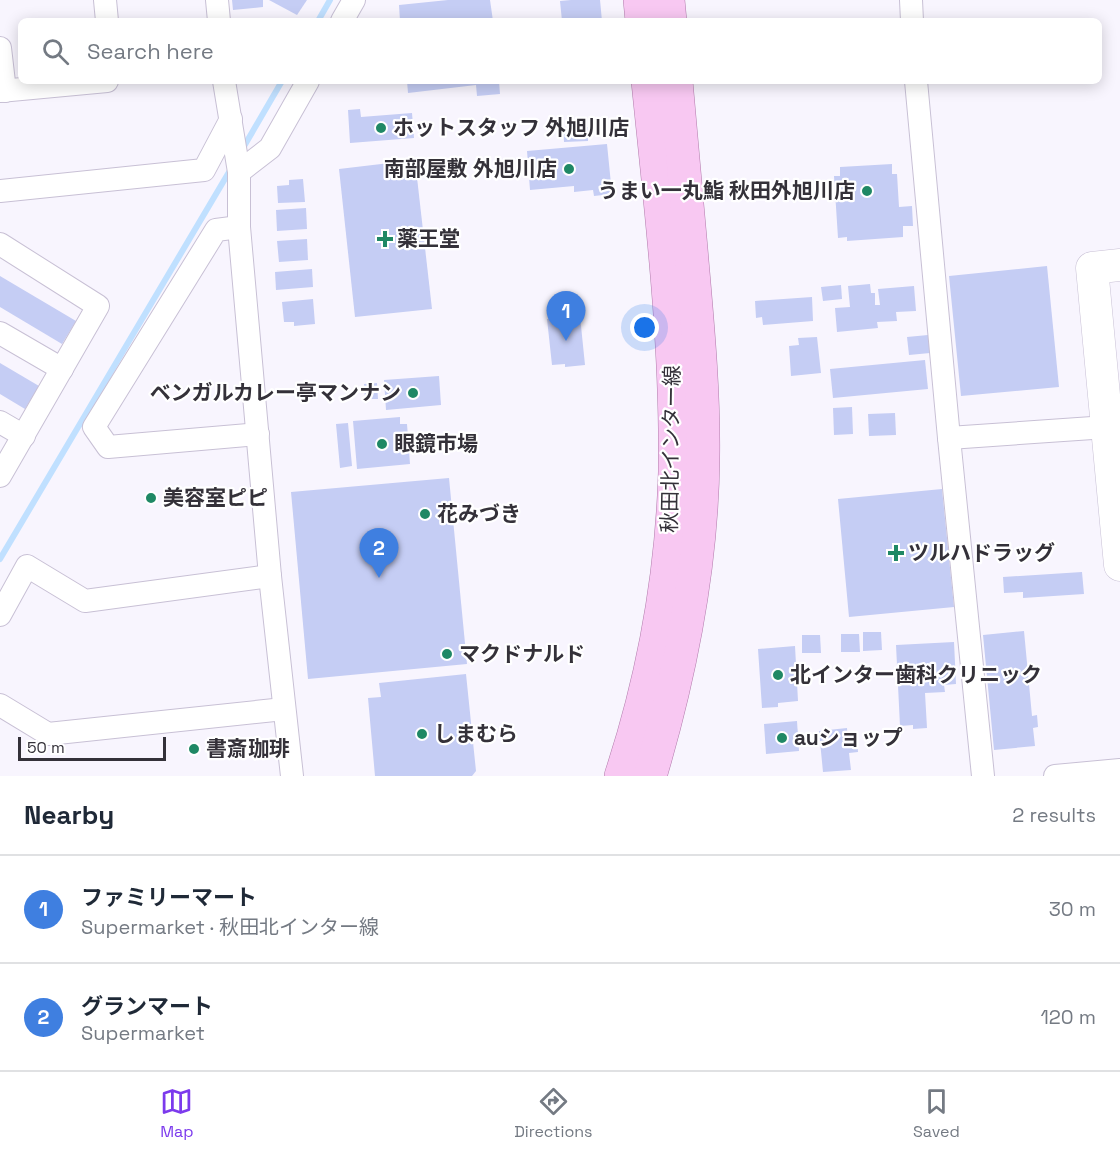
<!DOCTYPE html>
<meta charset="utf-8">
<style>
body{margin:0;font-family:"Space Grotesk","Noto Sans JP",sans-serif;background:#f6f6f7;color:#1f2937}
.scale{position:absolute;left:18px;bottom:15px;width:148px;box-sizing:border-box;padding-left:6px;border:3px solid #343139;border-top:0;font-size:16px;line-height:21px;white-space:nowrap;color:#343139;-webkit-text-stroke:4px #fff;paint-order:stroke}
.you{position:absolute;left:645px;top:328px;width:21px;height:21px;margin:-15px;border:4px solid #fff;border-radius:50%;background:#1a73e8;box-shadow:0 0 0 9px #1a73e833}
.badge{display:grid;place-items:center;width:39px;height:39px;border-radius:50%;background:#7c3aed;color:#fff;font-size:20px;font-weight:700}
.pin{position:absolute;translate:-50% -50px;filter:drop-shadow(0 2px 3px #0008)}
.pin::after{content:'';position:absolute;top:32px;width:21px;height:18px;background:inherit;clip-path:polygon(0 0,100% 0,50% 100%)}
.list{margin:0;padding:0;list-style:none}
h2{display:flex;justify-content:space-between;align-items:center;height:78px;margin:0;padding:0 24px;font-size:26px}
h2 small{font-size:20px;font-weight:400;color:#747a83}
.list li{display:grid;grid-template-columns:39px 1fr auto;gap:18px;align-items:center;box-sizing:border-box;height:108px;padding:0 24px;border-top:2px solid #e0e1e3}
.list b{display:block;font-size:22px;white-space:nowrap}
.list p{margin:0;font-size:20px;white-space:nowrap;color:#747a83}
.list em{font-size:20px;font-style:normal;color:#747a83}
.icon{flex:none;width:33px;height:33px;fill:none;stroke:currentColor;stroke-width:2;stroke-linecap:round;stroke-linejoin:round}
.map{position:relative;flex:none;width:1120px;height:776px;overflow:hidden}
.search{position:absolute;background:#fff;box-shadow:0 3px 15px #0003;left:18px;right:18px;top:18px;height:66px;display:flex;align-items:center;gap:15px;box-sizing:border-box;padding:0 21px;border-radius:9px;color:#747a83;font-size:22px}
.sheet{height:294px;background:#fff}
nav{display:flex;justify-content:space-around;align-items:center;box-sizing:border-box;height:84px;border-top:2px solid #e0e1e3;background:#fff;font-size:16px;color:#747a83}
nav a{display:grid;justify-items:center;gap:3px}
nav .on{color:#7c3aed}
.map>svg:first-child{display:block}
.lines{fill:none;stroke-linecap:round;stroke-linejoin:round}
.stream{stroke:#c0e0ff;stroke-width:6}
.building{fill:#c5cdf4}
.street-casing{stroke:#c8c0d5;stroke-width:24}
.secondary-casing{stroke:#c8c0d5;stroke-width:33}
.primary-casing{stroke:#b17bab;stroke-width:34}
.street{stroke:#fff;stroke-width:22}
.secondary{stroke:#fff;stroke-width:32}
.primary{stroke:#f8c8f2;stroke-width:33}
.poi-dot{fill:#1f8865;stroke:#fff;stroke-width:2}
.labels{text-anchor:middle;stroke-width:4.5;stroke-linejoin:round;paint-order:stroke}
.poi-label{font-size:21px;font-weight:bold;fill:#343139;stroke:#fff;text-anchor:start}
.street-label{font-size:21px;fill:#343139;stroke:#fff}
</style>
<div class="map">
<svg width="1120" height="776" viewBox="0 0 1120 776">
<rect width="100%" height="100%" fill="#f8f5fe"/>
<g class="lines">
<!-- stream -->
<g class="stream">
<polyline points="318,21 330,0"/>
<polyline points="243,148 282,81"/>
<polyline points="0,559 232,167"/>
</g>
</g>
<!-- building -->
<g class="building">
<polygon points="232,0 263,0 263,7 233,10"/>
<polygon points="269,0 307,0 297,15"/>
<polygon points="448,0 490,0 493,21 400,21 399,5"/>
<polygon points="571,0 600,0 602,21 562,21 560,1"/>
<polygon points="407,81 499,81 500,94 477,96 476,85 408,93"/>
<polygon points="360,109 361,117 412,113 414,138 350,143 348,110"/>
<polygon points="588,127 588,141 564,142 563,128"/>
<polygon points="607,144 612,194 594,196 593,190 574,192 574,186 530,190 527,151"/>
<polygon points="415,160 432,309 355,317 339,169"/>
<polygon points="892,164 892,174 897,174 899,207 912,206 913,226 903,226 903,237 847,241 847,237 838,238 834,176 840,176 840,167"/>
<polygon points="303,179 305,202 278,203 277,186 289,185 289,180"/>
<polygon points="306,208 307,229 277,231 276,210"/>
<polygon points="307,239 308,260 279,262 277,241"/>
<polygon points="1047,266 1059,387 961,396 949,276"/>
<polygon points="312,269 313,287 276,290 275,272"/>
<polygon points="0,276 76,321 62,344 0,307"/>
<polygon points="870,284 871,293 875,293 875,305 880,305 878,289 914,286 916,311 896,312 897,321 877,322 878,328 837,332 835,308 850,307 848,286"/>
<polygon points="841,285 842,299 823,301 821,287"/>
<polygon points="812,297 813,321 763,325 762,317 756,318 755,301"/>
<polygon points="313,299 315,324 294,326 294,322 284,322 282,302"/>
<polygon points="580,316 585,365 565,367 565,364 552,365 547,319"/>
<polygon points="928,335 930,353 909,355 907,337"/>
<polygon points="817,337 821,373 791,376 789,346 799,345 798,338"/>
<polygon points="925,360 928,389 833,398 830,369"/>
<polygon points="0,363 39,386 25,409 0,394"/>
<polygon points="439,376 441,405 386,410 384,380"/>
<polygon points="377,383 378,399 365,399 364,384"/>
<polygon points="852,407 853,434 834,435 833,408"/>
<polygon points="895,413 896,435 869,436 868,414"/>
<polygon points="400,417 400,424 407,424 410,464 357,469 353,421"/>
<polygon points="348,423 352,466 340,468 336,424"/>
<polygon points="449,478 467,664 308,679 291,492"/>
<polygon points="942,489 954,607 849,617 838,499"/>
<polygon points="1082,572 1084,594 1023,598 1023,592 1004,593 1003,577"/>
<polygon points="1024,631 1032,716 1037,715 1038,727 1033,728 1035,746 994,750 983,635"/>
<polygon points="863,632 881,632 882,650 863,651"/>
<polygon points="841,634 859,634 860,652 841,652"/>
<polygon points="802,635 820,635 821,653 802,653"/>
<polygon points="954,642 956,684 944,685 945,692 925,693 927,728 913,729 913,725 900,726 896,645"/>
<polygon points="795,646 798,701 778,703 778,707 762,708 758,649"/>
<polygon points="466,674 476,771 472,776 375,776 368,698 381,697 379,683"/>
<polygon points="797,721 799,751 766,754 764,724"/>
<polygon points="847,728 848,741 857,740 858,752 849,753 851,770 823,772 819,731"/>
</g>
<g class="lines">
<!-- street casing -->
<g class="street-casing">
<g id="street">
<polyline points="105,0 107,21"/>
<polyline points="217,0 219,21"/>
<polyline points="911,0 912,21"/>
<polyline points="342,21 354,0"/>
<polyline points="0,48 5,91"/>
<polyline points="224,81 239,172 239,227 270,576 292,776"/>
<polyline points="916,81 949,438 983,776"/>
<polyline points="0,91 107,81"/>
<polyline points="239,172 270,148 308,81"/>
<polyline points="0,191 204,170 231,119"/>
<polyline points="239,227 216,230 94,427 108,447 258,434"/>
<polyline points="0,244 98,306 0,476"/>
<polyline points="0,333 62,369"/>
<polyline points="0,422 24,436"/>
<polyline points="949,438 1107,427"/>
<polyline points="0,615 27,566 85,601 270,576"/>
<polyline points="0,705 48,734 284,709"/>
<polyline points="1055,776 1120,770"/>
</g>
</g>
<!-- secondary casing -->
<g class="secondary-casing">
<polyline id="secondary" points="1120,265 1092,268 1120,565"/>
</g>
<!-- primary casing -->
<g class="primary-casing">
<g id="primary">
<polyline points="640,0 642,21"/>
<polyline points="668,0 670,21"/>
<path d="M621,776C653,679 672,574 675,472C677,341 661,210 648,81"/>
<path d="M650,776C681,672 702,566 703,458C704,388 697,319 691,249C686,193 681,137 676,81"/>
</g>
</g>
<!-- street -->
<use href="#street" class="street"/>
<!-- secondary -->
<use href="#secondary" class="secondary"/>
<!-- primary -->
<use href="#primary" class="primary"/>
</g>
<!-- markers -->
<g class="poi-dot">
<circle cx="381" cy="128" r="6"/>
<circle cx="569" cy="169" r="6"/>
<circle cx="867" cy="191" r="6"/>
<path d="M382 230h6v6h6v6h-6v6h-6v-6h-6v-6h6z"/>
<circle cx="413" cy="393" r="6"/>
<circle cx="382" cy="444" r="6"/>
<circle cx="151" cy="498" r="6"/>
<circle cx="425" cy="514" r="6"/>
<path d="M893 544h6v6h6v6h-6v6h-6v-6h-6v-6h6z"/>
<circle cx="447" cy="654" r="6"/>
<circle cx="778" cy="675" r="6"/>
<circle cx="422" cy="734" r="6"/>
<circle cx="782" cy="738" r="6"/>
<circle cx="194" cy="749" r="6"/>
</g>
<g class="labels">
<!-- poi labels -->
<g class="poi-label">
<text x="393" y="135">ホットスタッフ 外旭川店</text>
<text x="557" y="176" text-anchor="end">南部屋敷 外旭川店</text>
<text x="855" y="198" text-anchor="end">うまい一丸鮨 秋田外旭川店</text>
<text x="397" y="246">薬王堂</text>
<text x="401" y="400" text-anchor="end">ベンガルカレー亭マンナン</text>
<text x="394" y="451">眼鏡市場</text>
<text x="163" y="505">美容室ピピ</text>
<text x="437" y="521">花みづき</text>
<text x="908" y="560">ツルハドラッグ</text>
<text x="459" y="661">マクドナルド</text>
<text x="790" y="682">北インター歯科クリニック</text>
<text x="434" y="741">しまむら</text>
<text x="794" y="745">auショップ</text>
<text x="206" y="756">書斎珈琲</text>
</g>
<!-- street labels -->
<g class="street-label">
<text transform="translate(671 449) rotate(-89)" y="7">秋田北インター線</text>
</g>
</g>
</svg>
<div class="scale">50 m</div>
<div class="you"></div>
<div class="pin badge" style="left:566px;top:341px;background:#3f7fe0">1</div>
<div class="pin badge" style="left:379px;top:578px;background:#3f7fe0">2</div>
<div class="search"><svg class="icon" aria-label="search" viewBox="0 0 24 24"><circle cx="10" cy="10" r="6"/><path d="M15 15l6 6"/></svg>Search here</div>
</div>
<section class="sheet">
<h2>Nearby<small>2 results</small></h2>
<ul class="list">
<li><span class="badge" style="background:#3f7fe0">1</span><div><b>ファミリーマート</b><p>Supermarket · 秋田北インター線</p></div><em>30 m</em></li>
<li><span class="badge" style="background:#3f7fe0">2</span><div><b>グランマート</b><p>Supermarket</p></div><em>120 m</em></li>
</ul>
</section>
<nav>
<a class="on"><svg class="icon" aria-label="map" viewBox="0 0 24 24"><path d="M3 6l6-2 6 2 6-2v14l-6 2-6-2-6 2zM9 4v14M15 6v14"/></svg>Map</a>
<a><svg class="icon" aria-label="directions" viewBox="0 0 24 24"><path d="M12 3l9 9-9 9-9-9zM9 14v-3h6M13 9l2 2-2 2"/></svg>Directions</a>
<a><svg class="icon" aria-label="saved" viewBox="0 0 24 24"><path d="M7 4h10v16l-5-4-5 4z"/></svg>Saved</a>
</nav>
